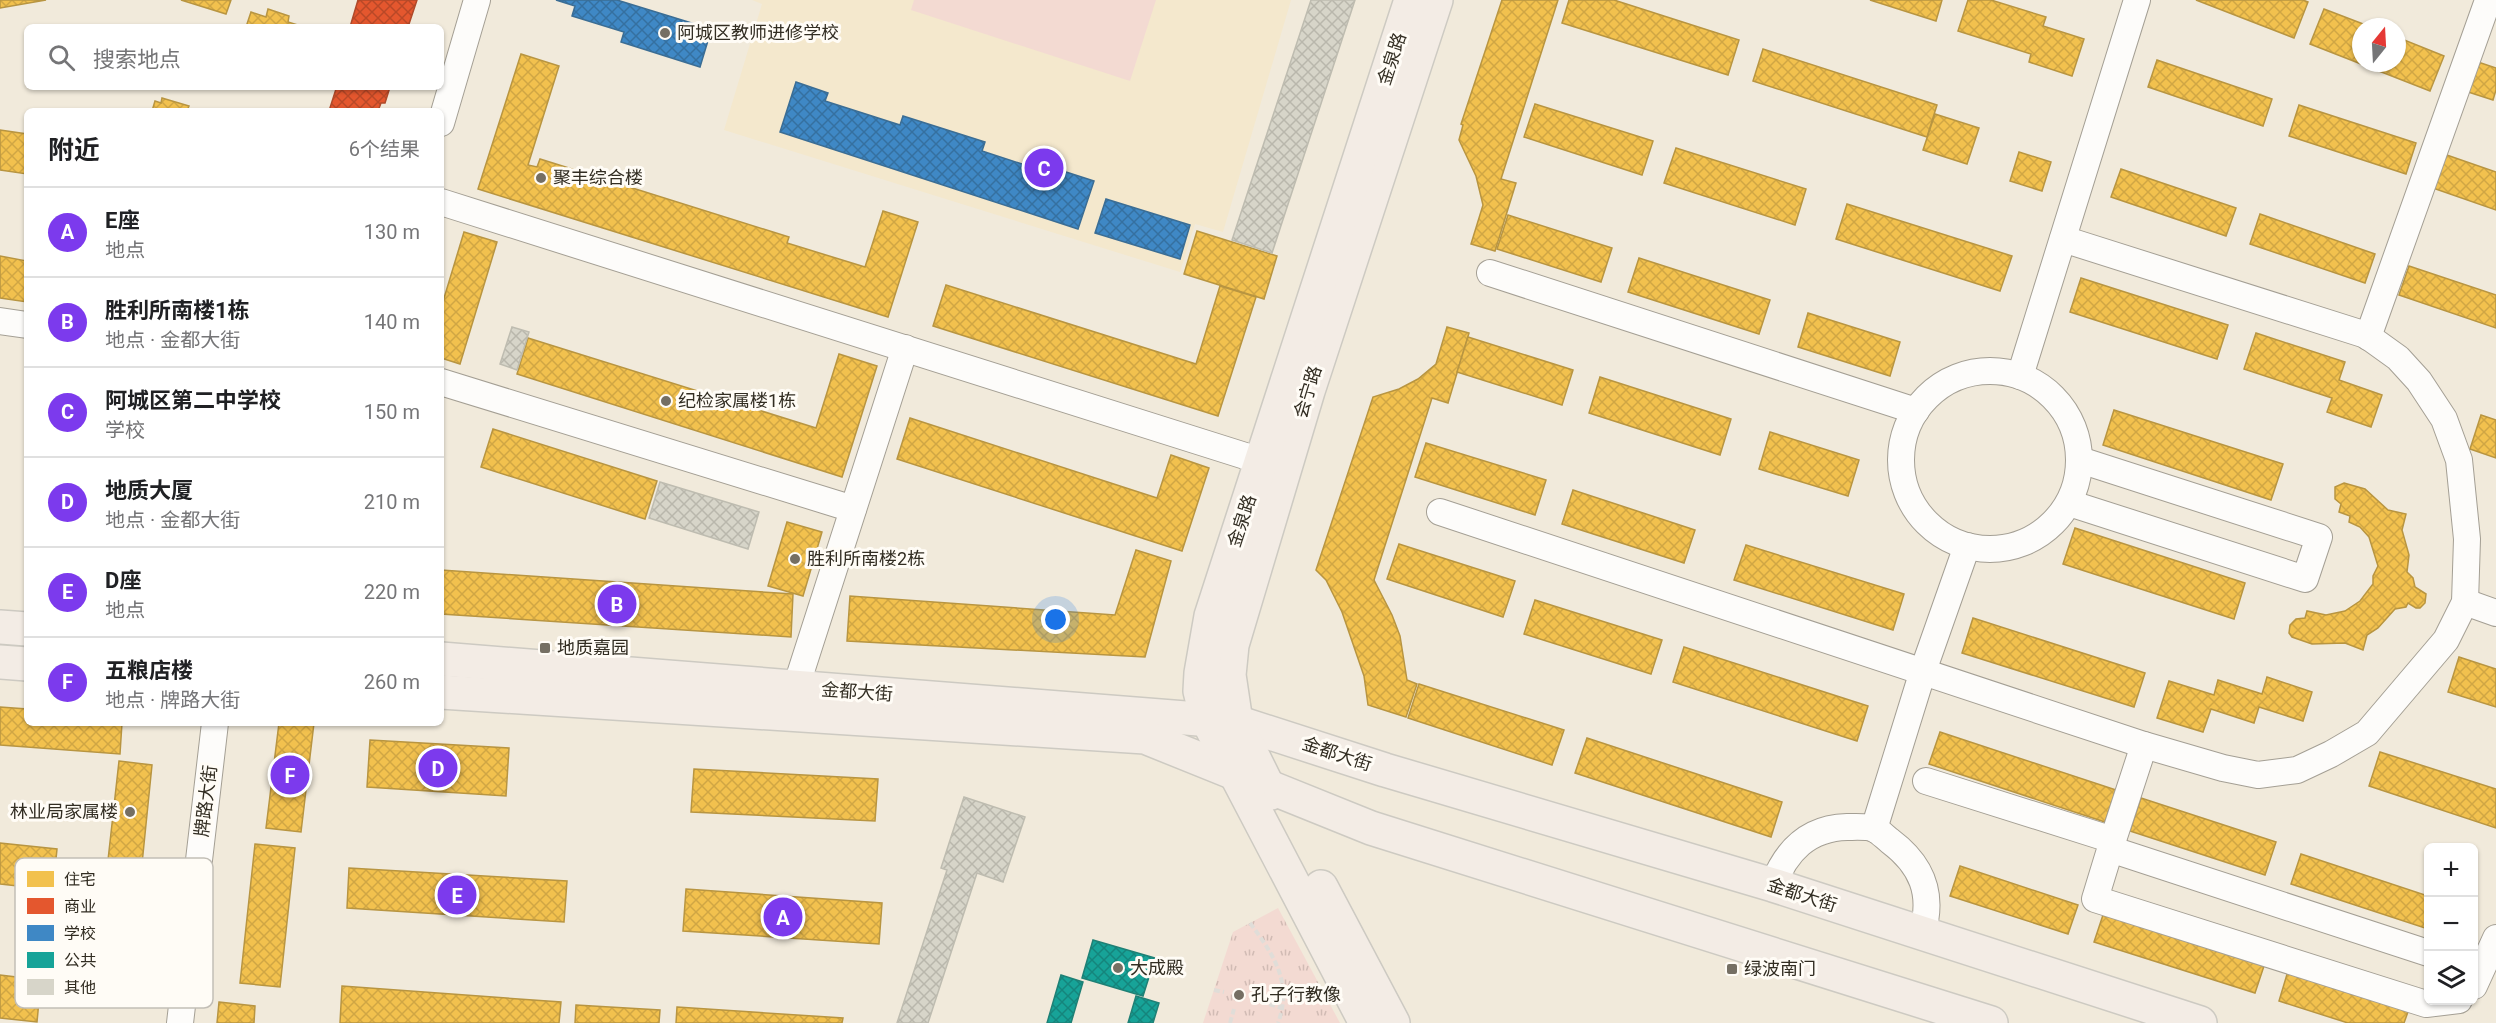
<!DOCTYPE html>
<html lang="zh">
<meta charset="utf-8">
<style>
body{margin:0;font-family:Roboto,"Noto Sans SC",sans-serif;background:#f6f6f6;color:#202124}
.controls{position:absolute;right:18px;bottom:18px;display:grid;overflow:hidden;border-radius:9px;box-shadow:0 2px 4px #0004}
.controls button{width:54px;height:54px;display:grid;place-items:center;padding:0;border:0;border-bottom:2px solid #e0e0e0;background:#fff;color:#202124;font:30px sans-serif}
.compass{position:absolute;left:2352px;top:18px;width:54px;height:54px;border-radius:50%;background:#fff;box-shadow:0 2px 4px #0004;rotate:18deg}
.you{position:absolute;left:1056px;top:620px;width:21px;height:21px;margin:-15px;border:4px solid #fff;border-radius:50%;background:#1a73e8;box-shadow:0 0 0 9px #1a73e833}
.badge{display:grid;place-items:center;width:39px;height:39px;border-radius:50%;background:#7c3aed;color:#fff;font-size:20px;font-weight:700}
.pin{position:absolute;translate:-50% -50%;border:3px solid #fff;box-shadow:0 2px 6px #0006}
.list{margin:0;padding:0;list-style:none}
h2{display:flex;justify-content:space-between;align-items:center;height:78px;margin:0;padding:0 24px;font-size:26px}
h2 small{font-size:20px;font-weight:400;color:#757577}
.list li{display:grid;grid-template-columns:39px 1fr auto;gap:18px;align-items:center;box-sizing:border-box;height:90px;padding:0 24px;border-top:2px solid #e0e0e0}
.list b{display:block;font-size:22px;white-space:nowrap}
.list p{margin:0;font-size:20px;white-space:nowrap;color:#757577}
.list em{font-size:20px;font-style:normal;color:#757577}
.icon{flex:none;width:33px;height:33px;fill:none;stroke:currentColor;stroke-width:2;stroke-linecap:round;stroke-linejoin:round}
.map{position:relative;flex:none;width:2496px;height:1023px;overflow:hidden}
.search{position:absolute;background:#fff;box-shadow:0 2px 4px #0004;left:24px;top:24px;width:420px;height:66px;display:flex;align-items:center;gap:15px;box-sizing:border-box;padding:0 21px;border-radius:9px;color:#757577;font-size:22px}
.panel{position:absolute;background:#fff;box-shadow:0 2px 4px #0004;left:24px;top:108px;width:420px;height:618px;border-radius:9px}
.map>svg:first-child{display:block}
.built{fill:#f4e8cd}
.park{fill:url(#park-tufts)}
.pitch{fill:#f3dad2}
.homes{fill:url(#homes-cross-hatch);stroke:#b89541;stroke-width:1.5}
.shops{fill:url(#shops-cross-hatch);stroke:#af4a2a;stroke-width:1.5}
.schools{fill:url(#schools-cross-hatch);stroke:#3b6d94;stroke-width:1.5}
.public{fill:url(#public-cross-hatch);stroke:#1f8075;stroke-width:1.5}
.building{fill:url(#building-cross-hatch);stroke:#bebcb0;stroke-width:1.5}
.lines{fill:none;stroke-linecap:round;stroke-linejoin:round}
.minor-casing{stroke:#a49f94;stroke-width:28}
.major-casing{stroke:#cdcac2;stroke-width:36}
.path{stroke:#e0ddd8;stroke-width:4;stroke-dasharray:6 3;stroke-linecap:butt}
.minor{stroke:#fdfcfa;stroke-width:26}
.major{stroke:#f3ece5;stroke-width:33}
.poi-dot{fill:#756f63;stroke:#fffcf6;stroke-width:2}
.labels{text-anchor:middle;stroke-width:6;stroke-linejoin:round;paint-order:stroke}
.poi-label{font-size:18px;fill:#322d22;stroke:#fffcf6;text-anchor:start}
.street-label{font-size:18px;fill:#322d22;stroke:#fffcf6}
.key{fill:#fffcf6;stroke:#c2beb6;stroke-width:1.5}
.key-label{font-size:16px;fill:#322d22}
</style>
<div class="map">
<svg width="2496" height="1023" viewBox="0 0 2496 1023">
<defs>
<pattern id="park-tufts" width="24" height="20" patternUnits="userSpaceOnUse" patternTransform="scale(1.5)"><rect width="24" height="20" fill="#f3dad2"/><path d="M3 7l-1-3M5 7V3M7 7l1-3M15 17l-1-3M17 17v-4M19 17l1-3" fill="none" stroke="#d1bbb4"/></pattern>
<pattern id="homes-cross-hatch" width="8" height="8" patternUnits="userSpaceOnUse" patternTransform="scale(1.5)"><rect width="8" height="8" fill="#f2c14e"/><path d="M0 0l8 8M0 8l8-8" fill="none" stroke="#d0a644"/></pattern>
<pattern id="shops-cross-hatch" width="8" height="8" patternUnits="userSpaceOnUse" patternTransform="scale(1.5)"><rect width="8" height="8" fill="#e4572e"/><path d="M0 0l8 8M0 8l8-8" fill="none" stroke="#b94827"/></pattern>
<pattern id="schools-cross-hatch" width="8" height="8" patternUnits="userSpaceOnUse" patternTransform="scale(1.5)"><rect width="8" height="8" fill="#3f88c5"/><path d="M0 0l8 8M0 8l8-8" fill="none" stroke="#3570a0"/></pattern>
<pattern id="public-cross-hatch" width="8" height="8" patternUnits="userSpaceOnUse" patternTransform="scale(1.5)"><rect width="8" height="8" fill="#17a398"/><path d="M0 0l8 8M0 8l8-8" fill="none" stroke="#15857c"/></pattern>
<pattern id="building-cross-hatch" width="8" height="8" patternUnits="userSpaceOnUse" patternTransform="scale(1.5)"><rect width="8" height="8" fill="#d7d5c9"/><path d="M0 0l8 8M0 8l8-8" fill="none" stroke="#b9b7ac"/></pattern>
</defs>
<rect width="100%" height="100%" fill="#f1eadb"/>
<!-- built -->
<polygon class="built" points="752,0 1291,0 1223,232 1195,224 1180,272 724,130 762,4"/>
<!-- park -->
<polygon class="park" points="1278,908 1340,1023 1203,1023 1233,932"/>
<!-- pitch -->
<polygon class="pitch" points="914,0 1156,0 1130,81 911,10"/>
<!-- homes -->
<g class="homes">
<polygon points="0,0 46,0 0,8"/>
<polygon points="181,0 231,0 226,14"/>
<polygon points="1502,0 1558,0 1501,179 1516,183 1495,251 1471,244 1483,205 1476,176 1459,140 1463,125 1461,124"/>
<polygon points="1569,0 1614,0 1739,40 1728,75 1562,23"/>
<polygon points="1870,0 1942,0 1936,21"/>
<polygon points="1968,0 1991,0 2046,17 2043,26 2084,39 2072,76 2029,62 2031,54 1958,31"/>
<polygon points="2196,0 2303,0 2308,2 2294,38"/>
<polygon points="268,9 289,16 288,22 304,27 246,27 251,12 266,17"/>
<polygon points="2324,9 2371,27 2361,27 2361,63 2397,63 2397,37 2444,56 2430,91 2310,44"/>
<polygon points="1763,49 1937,105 1927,137 1753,81"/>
<polygon points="521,54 559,66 528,165 537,167 540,159 789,237 787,243 865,267 883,211 918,222 888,317 478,189"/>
<polygon points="2157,60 2272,99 2263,126 2148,87"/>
<polygon points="2472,60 2496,68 2496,90 2493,100 2462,90"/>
<polygon points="162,98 189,106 187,111 152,111 155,101 161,103"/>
<polygon points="1535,104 1653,141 1642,175 1524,137"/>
<polygon points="2299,105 2416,143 2406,174 2289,136"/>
<polygon points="1935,114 1979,128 1967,164 1923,150"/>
<polygon points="0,130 27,134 27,174 0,170"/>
<polygon points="1676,148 1806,189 1795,225 1664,183"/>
<polygon points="2019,152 2051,162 2042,191 2010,181"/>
<polygon points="2441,153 2496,172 2496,210 2430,187"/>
<polygon points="2121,169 2236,208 2226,236 2111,197"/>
<polygon points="1847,204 2012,256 2000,291 1836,239"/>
<polygon points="2260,214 2375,254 2365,283 2250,244"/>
<polygon points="1508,215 1612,248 1601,282 1497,249"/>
<polygon points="1197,231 1277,256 1264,299 1184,274"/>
<polygon points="464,232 497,242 460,364 441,358 441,308"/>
<polygon points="0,256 27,261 27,302 0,298"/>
<polygon points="1639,258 1770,300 1759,334 1628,292"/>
<polygon points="2409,266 2496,295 2496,328 2399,295"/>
<polygon points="2081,278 2228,325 2217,359 2070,312"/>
<polygon points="946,285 1196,364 1220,286 1256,297 1218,416 933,326"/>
<polygon points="1808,313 1900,342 1890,376 1798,347"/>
<polygon points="1447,327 1469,333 1448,403 1432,398 1374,580 1392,615 1400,636 1407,680 1417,684 1406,717 1368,705 1364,676 1342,612 1326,580 1316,570 1373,397 1399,389 1418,379 1436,364"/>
<polygon points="2256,333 2345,362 2339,380 2382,395 2371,427 2327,412 2332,398 2244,369"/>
<polygon points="1468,337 1573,370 1562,405 1457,372"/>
<polygon points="528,338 816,428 839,354 877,366 842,477 517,374"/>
<polygon points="1600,377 1731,419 1720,455 1589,413"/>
<polygon points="2114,410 2283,464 2271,500 2103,445"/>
<polygon points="2481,415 2496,420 2496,458 2470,449"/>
<polygon points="910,418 1157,498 1171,455 1209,468 1182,551 897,459"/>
<polygon points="493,429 657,481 645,519 481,467"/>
<polygon points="1770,432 1859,460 1848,496 1759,469"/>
<polygon points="1426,443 1546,480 1535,515 1415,477"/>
<polygon points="2344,483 2365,489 2388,510 2406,514 2402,530 2409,555 2407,572 2413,578 2415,587 2426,594 2425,603 2420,608 2416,608 2408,603 2406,607 2395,609 2378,628 2367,635 2363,650 2345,643 2312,644 2292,637 2289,633 2290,625 2296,619 2305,618 2307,611 2326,615 2345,611 2360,601 2373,584 2373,576 2378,566 2369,537 2360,527 2349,522 2350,516 2339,512 2341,504 2335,499 2335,487"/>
<polygon points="1573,490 1695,530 1684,563 1562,524"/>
<polygon points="787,522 822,532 803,596 768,586"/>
<polygon points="2075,528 2245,583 2234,619 2063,564"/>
<polygon points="1399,544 1515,581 1503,617 1387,579"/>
<polygon points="1746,545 1904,594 1893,630 1734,580"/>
<polygon points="1136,550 1171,561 1145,657 847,641 850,596 1115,615"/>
<polygon points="441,570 793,594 791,637 441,614"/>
<polygon points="1535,600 1662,640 1651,674 1524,634"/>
<polygon points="1973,618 2145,673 2134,707 1962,653"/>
<polygon points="1684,647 1868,706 1857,741 1673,682"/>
<polygon points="2459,657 2496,669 2496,707 2448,692"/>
<polygon points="2267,677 2312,692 2303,721 2259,707 2254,723 2211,709 2203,732 2157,718 2169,681 2214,695 2218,680 2262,694"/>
<polygon points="1419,684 1564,730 1552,765 1408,718"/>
<polygon points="0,707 27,709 27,723 122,723 120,754 0,745"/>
<polygon points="279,723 314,723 301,832 266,828"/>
<polygon points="1940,732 2116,790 2105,822 1929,764"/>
<polygon points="1587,738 1782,802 1771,837 1575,773"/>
<polygon points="370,740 509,748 506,796 367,787"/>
<polygon points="2380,752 2496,789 2496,828 2369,786"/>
<polygon points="119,761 152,765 142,864 108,860"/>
<polygon points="694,769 878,779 875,821 691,812"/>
<polygon points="2141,798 2276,842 2265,875 2130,831"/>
<polygon points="0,843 57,849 53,890 0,884"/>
<polygon points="255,844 295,848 280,987 240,983"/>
<polygon points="2301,854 2428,896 2428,929 2291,884"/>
<polygon points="1960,866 2078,905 2068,934 1950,896"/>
<polygon points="349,868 567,881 564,922 347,908"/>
<polygon points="686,889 882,903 879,944 683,931"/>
<polygon points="2105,909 2266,960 2255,993 2094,942"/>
<polygon points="2288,971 2409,1009 2404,1023 2348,1023 2279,1001"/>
<polygon points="0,975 41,980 37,1022 0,1018"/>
<polygon points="342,986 561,1002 559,1023 340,1023"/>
<polygon points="219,1002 255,1006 254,1023 217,1023"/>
<polygon points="576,1005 660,1010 659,1023 575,1023"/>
<polygon points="677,1007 843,1018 842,1023 676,1023"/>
</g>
<!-- shops -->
<g class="shops">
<polygon points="358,0 417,0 408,27 350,27"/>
<polygon points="331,87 390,87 385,103 381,103 378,111 329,111 336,89"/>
</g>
<!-- schools -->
<g class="schools">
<polygon points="556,0 617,0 695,24 694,29 710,34 700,67 621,42 624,32 572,16 575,6"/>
<polygon points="796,82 828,93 825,101 900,125 903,116 985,142 982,151 1062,177 1063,171 1094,181 1078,229 780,132"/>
<polygon points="1106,199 1190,225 1180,259 1095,233"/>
</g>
<!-- public -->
<g class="public">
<polygon points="1093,940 1155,958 1143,996 1082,978"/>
<polygon points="1061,975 1083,982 1071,1023 1047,1023"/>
<polygon points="1136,996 1159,1003 1153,1023 1128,1023"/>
</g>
<!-- building -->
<g class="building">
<polygon points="1311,0 1355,0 1272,253 1232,240"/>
<polygon points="512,327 529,332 517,370 500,364"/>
<polygon points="660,482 759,512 748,549 649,518"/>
<polygon points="964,797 1025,817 1003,882 977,873 928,1023 897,1023 947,870 941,868"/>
</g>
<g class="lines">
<!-- minor casing -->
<g class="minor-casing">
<g id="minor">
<polyline points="441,123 477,0"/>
<polyline points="441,202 1261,461"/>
<polyline points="1490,273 1916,411"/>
<polyline points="0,321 27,325"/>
<polyline points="2368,337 2486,6"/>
<circle cx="1990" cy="460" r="89"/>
<polyline points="2020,376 2137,0"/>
<polyline points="441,382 853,509"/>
<polyline points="2069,503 2305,579 2319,537 2080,460"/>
<polyline points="1440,512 2144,745 2223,768 2258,775 2297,770 2331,754 2367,733 2446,640 2465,602 2467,539 2459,460 2444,419 2419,381 2398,358 2366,335 2063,239"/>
<polyline points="2465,602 2496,613"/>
<polyline points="796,687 905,348"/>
<polyline points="1926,781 2113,840 2095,899 2426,1004 2459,1000"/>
<polyline points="1874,829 1923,671 1967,546"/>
<polyline points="2113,840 2144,745"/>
<polyline points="2110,849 2428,953"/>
<path d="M1773,885C1786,851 1808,828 1847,827C1855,827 1868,826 1875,829C1880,832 1885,837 1890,841C1922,865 1934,894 1922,933"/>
<polyline points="2474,986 2496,938"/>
<polyline points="180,1023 215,723"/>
</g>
</g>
<!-- major casing -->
<g class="major-casing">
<g id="major">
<polyline points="0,627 27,629"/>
<polyline points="441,659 1236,722 1385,770 1773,885 2200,1023"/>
<polyline points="0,662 27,664"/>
<polyline points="441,692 1145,737 1371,828 1991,1023"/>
<polyline points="1271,793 1236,722 1229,675 1232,645 1308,391 1436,0"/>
<polyline points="1321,887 1393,1023"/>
<polyline points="1366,1023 1207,719 1200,691 1201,673 1211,616 1411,0"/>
</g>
</g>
<!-- path -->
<g class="path">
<path d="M1250,923C1273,954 1293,982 1278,1023"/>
<polyline points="1214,990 1224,992"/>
<polyline points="1252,999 1282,1008"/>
<polyline points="1230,1023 1234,1009"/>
</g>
<!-- minor -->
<use href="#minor" class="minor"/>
<!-- major -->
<use href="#major" class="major"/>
</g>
<!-- markers -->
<g class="poi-dot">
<circle cx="665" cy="33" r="6"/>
<circle cx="541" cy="178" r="6"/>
<circle cx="666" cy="401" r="6"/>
<circle cx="795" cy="559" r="6"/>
<rect x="539" y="642" width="12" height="12" rx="3"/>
<circle cx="130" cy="812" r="6"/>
<circle cx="1118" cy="968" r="6"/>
<rect x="1726" y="963" width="12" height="12" rx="3"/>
<circle cx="1239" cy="995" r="6"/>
</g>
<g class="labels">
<!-- poi labels -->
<g class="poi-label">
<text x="677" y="39">阿城区教师进修学校</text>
<text x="553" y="184">聚丰综合楼</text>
<text x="678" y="407">纪检家属楼1栋</text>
<text x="807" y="565">胜利所南楼2栋</text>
<text x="557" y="654">地质嘉园</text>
<text x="118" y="818" text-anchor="end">林业局家属楼</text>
<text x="1130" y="974">大成殿</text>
<text x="1744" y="975">绿波南门</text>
<text x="1251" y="1001">孔子行教像</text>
</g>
<!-- street labels -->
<g class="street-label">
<text transform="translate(1392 59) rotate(-72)" y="6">金泉路</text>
<text transform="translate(1308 392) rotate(-73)" y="6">会宁路</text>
<text transform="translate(1242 521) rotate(-72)" y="6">金泉路</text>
<text transform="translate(857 692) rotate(4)" y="6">金都大街</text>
<text transform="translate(1337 754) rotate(18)" y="6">金都大街</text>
<text transform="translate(206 801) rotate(-83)" y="6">牌路大街</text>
<text transform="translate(1802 895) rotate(18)" y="6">金都大街</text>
</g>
</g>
<!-- legend -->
<rect x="15" y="858" width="198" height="150" rx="9" class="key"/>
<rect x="27" y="871" width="27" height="16" fill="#f2c14e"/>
<rect x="27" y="898" width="27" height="16" fill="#e4572e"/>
<rect x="27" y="925" width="27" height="16" fill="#3f88c5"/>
<rect x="27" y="952" width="27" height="16" fill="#17a398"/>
<rect x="27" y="979" width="27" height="16" fill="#d7d5c9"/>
<g class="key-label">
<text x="64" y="885">住宅</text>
<text x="64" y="912">商业</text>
<text x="64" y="939">学校</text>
<text x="64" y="966">公共</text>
<text x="64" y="993">其他</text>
</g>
</svg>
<div class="controls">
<button>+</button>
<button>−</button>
<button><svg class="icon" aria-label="layers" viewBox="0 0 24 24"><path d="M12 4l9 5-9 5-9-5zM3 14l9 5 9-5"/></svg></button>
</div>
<svg class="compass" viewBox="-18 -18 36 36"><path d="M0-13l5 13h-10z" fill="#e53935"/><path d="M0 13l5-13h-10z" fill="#757577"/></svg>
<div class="you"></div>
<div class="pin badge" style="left:783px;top:917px">A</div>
<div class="pin badge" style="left:617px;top:604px">B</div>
<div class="pin badge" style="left:1044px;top:168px">C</div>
<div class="pin badge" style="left:438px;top:768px">D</div>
<div class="pin badge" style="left:457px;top:895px">E</div>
<div class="pin badge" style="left:290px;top:775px">F</div>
<div class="search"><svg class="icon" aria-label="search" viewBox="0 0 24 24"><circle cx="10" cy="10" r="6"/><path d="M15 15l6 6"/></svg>搜索地点</div>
<section class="panel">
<h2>附近<small>6个结果</small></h2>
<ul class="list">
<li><span class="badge">A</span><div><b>E座</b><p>地点</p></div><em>130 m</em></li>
<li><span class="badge">B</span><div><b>胜利所南楼1栋</b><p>地点 · 金都大街</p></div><em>140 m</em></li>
<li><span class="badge">C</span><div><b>阿城区第二中学校</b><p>学校</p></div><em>150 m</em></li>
<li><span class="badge">D</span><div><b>地质大厦</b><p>地点 · 金都大街</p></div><em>210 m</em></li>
<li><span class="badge">E</span><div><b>D座</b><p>地点</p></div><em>220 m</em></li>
<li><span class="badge">F</span><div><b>五粮店楼</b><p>地点 · 牌路大街</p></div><em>260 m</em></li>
</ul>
</section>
</div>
